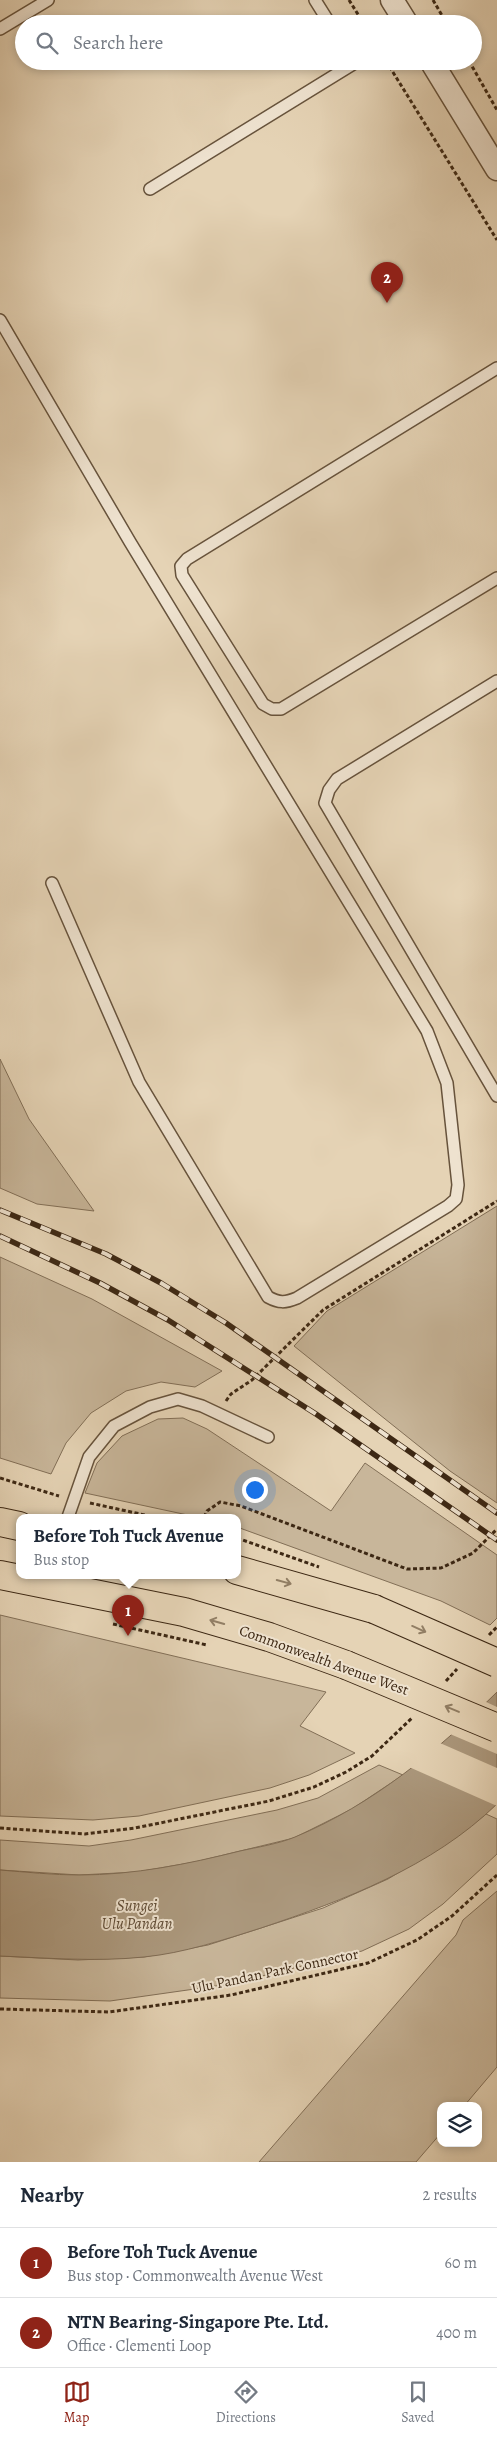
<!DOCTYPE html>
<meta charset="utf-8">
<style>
body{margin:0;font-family:Alegreya,serif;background:#f2f2f3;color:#1f2937}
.controls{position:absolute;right:15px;bottom:15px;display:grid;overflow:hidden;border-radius:10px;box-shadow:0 2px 8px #0003}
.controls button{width:45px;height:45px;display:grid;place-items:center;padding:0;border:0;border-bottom:1px solid #e0e1e3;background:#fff;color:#1f2937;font:25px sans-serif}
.you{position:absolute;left:254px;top:1489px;width:18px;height:18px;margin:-12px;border:4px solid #fff;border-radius:50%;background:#1a73e8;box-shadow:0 0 0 8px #1a73e833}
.badge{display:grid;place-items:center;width:32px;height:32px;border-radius:50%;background:#8f2418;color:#fff;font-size:16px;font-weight:700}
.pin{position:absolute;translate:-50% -41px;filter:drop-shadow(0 1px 2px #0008)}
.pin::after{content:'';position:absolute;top:26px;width:18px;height:15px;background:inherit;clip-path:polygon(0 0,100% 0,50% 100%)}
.popup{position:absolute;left:16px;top:1514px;width:225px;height:65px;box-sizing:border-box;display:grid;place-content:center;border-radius:10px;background:#fff;filter:drop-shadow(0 1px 4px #0005);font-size:16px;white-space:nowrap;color:#747a83}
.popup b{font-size:19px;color:#1f2937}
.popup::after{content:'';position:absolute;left:50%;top:100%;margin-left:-10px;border:10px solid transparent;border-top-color:#fff}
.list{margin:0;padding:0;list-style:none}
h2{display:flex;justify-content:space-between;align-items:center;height:65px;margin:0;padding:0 20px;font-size:21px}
h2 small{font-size:16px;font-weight:400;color:#747a83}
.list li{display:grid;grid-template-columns:32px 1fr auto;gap:15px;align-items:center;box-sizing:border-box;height:70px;padding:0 20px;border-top:1px solid #e0e1e3}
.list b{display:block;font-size:19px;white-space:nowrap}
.list p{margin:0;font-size:16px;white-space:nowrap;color:#747a83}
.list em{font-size:16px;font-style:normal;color:#747a83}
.icon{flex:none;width:28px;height:28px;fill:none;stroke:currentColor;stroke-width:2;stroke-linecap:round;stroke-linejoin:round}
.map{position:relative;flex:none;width:497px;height:2162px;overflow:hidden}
.search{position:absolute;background:#fff;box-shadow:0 2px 8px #0003;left:15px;right:15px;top:15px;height:55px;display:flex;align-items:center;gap:12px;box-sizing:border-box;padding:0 18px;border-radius:28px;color:#747a83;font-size:19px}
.sheet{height:205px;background:#fff}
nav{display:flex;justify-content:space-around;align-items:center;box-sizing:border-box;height:70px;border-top:1px solid #e0e1e3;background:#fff;font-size:14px;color:#747a83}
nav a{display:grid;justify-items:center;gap:2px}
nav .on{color:#8f2418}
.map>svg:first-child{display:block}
.green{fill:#c8b69a;stroke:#826f57}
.water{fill:#ac997e;stroke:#806c54}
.pier{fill:#e5d3b5}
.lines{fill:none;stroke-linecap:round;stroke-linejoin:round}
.service-casing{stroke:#67533c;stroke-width:14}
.minor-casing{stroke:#67533c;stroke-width:25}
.primary-casing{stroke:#3d2814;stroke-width:30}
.path{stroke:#3d2814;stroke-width:3;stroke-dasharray:4 2.5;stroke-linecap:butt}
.service{stroke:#eee2cf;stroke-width:11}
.minor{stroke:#eee2cf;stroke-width:22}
.primary{stroke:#e5d3b5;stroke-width:28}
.rail-casing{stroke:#3d2814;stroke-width:5.5}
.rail{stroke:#eee2cf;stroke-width:4;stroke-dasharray:11;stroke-linecap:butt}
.primary-bridge-casing{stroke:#3d2814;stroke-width:30;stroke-linecap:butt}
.primary-bridge{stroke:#e5d3b5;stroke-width:28}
.oneway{stroke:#917e64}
.labels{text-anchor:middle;stroke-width:4;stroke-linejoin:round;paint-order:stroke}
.street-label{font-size:15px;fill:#3d2814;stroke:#eee2cf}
.water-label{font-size:16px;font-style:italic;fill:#5e4a34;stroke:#eee2cf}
</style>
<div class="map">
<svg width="497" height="2162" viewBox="0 0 497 2162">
<rect width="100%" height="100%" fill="#e5d3b5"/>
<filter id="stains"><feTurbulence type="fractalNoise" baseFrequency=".004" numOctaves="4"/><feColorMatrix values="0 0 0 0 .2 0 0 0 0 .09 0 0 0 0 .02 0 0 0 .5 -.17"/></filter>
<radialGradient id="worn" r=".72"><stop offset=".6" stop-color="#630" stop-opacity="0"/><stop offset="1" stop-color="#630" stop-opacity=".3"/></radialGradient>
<!-- green -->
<g class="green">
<polygon points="0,1059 29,1119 94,1211 37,1204 0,1188"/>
<polygon points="497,1206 497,1503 450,1471 294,1346 327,1311"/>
<polygon points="0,1257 92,1299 222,1371 195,1387 161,1382 126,1391 91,1413 66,1443 51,1474 0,1458"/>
<polygon points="183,1418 207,1429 331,1511 365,1463 497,1555 497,1618 490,1625 441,1601 237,1527 237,1517 197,1517 85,1493 97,1463 122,1436 158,1419"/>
<polygon points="0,1615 326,1692 300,1726 355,1753 309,1775 270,1788 139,1816 93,1820 0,1816"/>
<polygon points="379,1765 403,1775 352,1809 294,1838 195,1862 137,1872 79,1875 0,1870 0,1840 89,1846 131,1840 277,1810 318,1798"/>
<polygon points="486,1814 497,1819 497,1854 443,1904 409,1929 362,1951 230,1984 110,2001 0,1998 0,1956 78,1960 144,1957 208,1945 323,1908 388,1879 444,1845"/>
<polygon points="497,1891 497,2067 464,2106 441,2106 441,2133 416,2162 259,2162 456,1935 463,1920"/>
</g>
<!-- water -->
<path class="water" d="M497,1692V1804C432,1867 345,1900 261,1928C223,1940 184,1953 144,1957C96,1962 48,1958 0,1956V1870C26,1872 53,1875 79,1875C134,1875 188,1864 240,1851C258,1847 278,1844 295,1837C374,1804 437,1751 497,1692Z"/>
<!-- pier -->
<g class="pier">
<polygon points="484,1701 497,1707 497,1754 450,1734"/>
<polygon points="440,1743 497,1768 497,1806 409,1767"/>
</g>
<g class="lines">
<!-- service casing -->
<g class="service-casing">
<g id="service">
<polyline points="315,0 330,24"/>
<polyline points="0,29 48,0"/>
<polyline points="150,189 358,61"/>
<path d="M0,320L130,542L427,1031L447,1083L458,1185L456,1199L448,1206L297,1298C285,1303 279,1303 268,1297L139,1082L52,883"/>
<polyline points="497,368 187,559 181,566 182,575 263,704 272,709 281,709 497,578"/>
<polyline points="497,681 337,779 329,790 325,803 497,1096"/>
<polyline points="68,1517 89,1457 114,1426 150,1407 178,1399 202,1406 268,1437"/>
</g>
</g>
<!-- minor casing -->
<g class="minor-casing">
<g id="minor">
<polyline points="392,0 407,24"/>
<polyline points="431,61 497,169"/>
</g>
</g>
<!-- primary casing -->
<g class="primary-casing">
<g id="primary">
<polyline points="0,1522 19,1526"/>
<polyline points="237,1570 374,1609"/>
<polyline points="0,1575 184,1612 269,1637 346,1665"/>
</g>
</g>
<!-- path -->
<g class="path">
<polyline points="349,0 364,24"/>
<polyline points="433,0 447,24"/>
<polyline points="386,61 497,240"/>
<polyline points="469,61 497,110"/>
<polyline points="226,1401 231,1394 252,1380 323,1310 497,1201"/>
<polyline points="0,1478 59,1496"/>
<polyline points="90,1503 154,1517"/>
<polyline points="204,1517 207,1511 220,1502 241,1506 407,1569 441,1568 473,1553 497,1529"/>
<polyline points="237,1538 319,1567"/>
<polyline points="113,1624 207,1645"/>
<polyline points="489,1635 497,1627"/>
<polyline points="446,1681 457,1669"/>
<polyline points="0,1828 85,1834 135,1828 269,1801 314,1787 346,1772 372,1756 413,1717"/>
<polyline points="0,2009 109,2012 231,1995 368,1963 417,1940 452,1916 497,1875"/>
</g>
<!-- service -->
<use href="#service" class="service"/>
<!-- minor -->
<use href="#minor" class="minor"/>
<!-- primary -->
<use href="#primary" class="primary"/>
<!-- rail casing -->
<g class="rail-casing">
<g id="rail">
<polyline points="0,1210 106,1254 161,1283 226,1323 497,1513"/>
<polyline points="0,1236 100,1283 168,1320 316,1414 497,1540"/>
</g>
</g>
<!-- rail -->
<use href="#rail" class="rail"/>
<!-- primary-bridge casing -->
<g class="primary-bridge-casing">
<g id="primary-bridge">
<polyline points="374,1609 497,1663"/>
<polyline points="346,1665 497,1728"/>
</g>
</g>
<!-- primary-bridge -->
<use href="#primary-bridge" class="primary-bridge"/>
</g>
<!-- one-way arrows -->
<defs><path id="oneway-shaft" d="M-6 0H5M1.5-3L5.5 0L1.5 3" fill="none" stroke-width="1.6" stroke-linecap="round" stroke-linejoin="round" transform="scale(1.25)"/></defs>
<g class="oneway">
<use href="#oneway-shaft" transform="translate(284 1582) rotate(15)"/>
<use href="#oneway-shaft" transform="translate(217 1622) rotate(-164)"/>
<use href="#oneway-shaft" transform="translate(419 1629) rotate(24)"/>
<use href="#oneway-shaft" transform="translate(452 1709) rotate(-157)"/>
</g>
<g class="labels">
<!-- street labels -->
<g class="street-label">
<text transform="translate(324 1660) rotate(20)" y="5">Commonwealth Avenue West</text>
<text transform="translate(275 1971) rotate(-12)" y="5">Ulu Pandan Park Connector</text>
</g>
<!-- water labels -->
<g class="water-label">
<text x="137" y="1911">Sungei<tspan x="137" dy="18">Ulu Pandan</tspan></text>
</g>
</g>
<rect width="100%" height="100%" filter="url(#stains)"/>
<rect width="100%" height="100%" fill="url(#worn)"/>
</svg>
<div class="controls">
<button><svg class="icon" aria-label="layers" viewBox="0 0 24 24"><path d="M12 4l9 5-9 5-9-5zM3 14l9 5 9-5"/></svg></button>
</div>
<div class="you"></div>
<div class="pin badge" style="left:128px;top:1636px">1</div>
<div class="popup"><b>Before Toh Tuck Avenue</b>Bus stop</div>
<div class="pin badge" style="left:387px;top:303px">2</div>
<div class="search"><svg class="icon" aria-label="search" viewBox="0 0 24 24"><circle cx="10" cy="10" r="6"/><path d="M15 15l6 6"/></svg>Search here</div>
</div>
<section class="sheet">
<h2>Nearby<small>2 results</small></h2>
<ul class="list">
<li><span class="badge">1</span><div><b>Before Toh Tuck Avenue</b><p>Bus stop · Commonwealth Avenue West</p></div><em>60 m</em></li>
<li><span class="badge">2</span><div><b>NTN Bearing-Singapore Pte. Ltd.</b><p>Office · Clementi Loop</p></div><em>400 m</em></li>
</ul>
</section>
<nav>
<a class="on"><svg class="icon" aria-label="map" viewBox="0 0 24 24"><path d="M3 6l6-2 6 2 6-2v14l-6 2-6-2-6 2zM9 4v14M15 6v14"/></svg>Map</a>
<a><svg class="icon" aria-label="directions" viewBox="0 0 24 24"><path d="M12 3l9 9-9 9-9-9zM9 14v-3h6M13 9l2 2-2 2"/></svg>Directions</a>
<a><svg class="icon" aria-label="saved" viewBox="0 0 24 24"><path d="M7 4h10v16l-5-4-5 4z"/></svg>Saved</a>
</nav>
